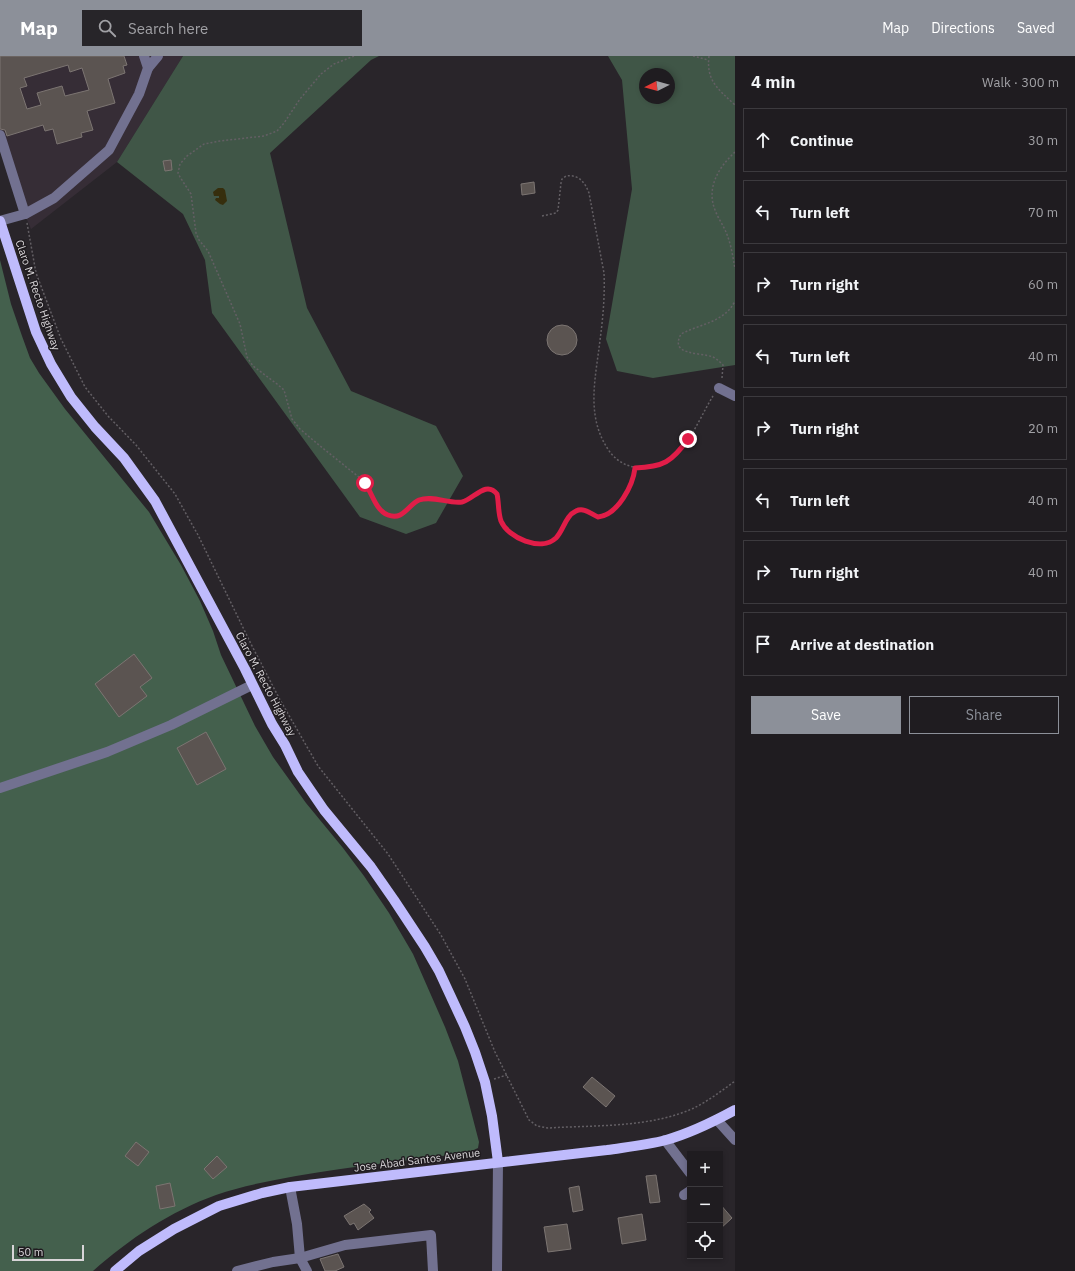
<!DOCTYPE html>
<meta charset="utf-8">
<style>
body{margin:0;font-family:"IBM Plex Sans",sans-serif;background:#272529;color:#f1f3f6}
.controls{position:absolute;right:12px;bottom:12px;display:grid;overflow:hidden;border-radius:0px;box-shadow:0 2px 6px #0003}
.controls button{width:36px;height:36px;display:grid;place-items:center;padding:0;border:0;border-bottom:1px solid #3c3a3e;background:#1f1c20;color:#f1f3f6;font:20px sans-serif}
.compass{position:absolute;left:639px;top:12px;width:36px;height:36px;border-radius:50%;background:#1f1c20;box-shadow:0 2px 6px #0003;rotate:264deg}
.scale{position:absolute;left:12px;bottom:10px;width:72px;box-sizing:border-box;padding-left:4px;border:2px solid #d8d5d8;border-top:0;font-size:11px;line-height:14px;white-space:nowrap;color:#d8d5d8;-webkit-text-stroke:3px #201c20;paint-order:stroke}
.stop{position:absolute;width:12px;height:12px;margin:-9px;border:3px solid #e11d48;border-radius:50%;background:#fff}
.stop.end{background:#e11d48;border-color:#fff;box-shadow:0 1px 4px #0008}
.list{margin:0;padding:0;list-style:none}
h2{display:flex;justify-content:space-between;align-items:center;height:52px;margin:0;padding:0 16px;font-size:17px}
h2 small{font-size:13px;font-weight:400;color:#a1a1a5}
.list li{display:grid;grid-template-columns:26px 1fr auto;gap:12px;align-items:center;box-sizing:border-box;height:64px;margin:0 8px 8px;padding:0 8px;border:1px solid #3c3a3e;border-radius:0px}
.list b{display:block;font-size:15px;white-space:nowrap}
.list em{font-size:13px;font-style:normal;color:#a1a1a5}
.actions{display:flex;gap:8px;padding:12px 16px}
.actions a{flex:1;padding:9px 0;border:1px solid #8c9099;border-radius:0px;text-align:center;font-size:14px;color:#8c9099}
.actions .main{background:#8c9099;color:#fff}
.icon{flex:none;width:22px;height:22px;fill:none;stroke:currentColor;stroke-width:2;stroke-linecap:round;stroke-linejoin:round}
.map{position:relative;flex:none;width:735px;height:1215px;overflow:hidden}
header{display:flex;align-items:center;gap:24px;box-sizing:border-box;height:56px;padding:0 20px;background:#8c9099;color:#fff}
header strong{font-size:19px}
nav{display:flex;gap:22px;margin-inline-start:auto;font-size:14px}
.search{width:280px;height:36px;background:#272529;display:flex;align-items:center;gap:10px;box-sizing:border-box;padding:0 14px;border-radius:0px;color:#a1a1a5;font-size:15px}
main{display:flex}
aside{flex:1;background:#1f1c20}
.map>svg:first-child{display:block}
.built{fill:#362d36}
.green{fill:#405647;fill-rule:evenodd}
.forest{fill:#44604d}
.sand{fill:#362e0d}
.building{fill:#5b5451;stroke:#7c7572;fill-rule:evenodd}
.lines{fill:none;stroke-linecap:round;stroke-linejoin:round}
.path{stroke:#635f64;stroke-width:1.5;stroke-dasharray:2 2;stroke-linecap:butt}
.minor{stroke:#727190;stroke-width:10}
.major{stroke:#bfbbfc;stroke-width:10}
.route{stroke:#e11d48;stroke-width:5}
.labels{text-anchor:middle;stroke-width:3;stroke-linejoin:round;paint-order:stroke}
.street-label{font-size:11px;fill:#d8d5d8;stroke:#201c20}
</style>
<header>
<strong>Map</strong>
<div class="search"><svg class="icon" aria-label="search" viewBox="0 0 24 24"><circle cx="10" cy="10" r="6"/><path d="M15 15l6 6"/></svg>Search here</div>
<nav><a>Map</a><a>Directions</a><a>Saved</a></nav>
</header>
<main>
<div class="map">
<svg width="735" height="1215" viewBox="0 0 735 1215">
<rect width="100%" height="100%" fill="#29252a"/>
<!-- built -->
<polygon class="built" points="0,0 183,0 117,106 31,173 14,133 0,94"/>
<!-- green -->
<g class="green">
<polygon points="183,0 379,0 371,4 270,97 307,252 351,335 436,370 463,420 436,467 406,478 360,461 212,257 205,204 183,158 117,106"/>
<path d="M608,0H735V309L653,322L617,315L606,283L632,133L622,24ZM645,18H669V42H645Z"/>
</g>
<!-- forest -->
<path class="forest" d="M0,204L11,248L22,280L30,302L39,317L65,353L149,456L181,509L200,545L213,575L221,599L255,670L273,701L306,747L343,792L364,820L389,857L413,898L445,971L458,1005L479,1086L478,1092L467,1097C410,1104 353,1110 296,1120C269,1125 242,1130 216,1139C171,1155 129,1183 93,1215H0Z"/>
<!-- sand -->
<polygon class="sand" points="218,132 223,132 225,134 227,145 223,149 220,148 215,144 216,142 219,142 219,140 214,140 213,136"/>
<!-- building -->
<g class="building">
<path d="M0,0H124L127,9L123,10L125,17L108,23L115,47L87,55L93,74L81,77L82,81L57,88L53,73L45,75L43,69L7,80L5,74L0,73ZM68,9L70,16L82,12L89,34L65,40L62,30L37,37L41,49L27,53L20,32L27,30L24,22Z"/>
<polygon points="171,104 172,114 165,115 163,105"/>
<polygon points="534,126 535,137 522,139 521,128"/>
<circle cx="562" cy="284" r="15"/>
<polygon points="134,598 152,622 140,631 147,640 119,661 95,628"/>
<polygon points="206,676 226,713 197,729 177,692"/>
<polygon points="592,1021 615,1040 606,1051 583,1031"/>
<polygon points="136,1086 149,1096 138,1110 125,1100"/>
<polygon points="217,1100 227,1111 213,1123 204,1113"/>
<polygon points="656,1119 660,1146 650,1147 646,1120"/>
<polygon points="170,1127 175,1150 160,1153 156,1130"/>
<polygon points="579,1130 583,1154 573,1156 569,1132"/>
<polygon points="364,1148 371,1154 369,1156 374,1162 358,1174 354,1167 350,1169 344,1160"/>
<polygon points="720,1148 732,1162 720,1173"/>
<polygon points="642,1158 646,1184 622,1188 618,1162"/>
<polygon points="567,1168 571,1193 548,1196 544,1171"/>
<polygon points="338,1198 344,1211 335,1215 325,1215 320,1203"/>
</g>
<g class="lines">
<!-- path -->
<g class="path">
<path d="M354,0L334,8L321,18L300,43L284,67L277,75L264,80L220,85L204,88L187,100L180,108L178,117L180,121L191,138L196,177L199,184L208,195L240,268L247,301L253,310L277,328L284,334L292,363L300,373C315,386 330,398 345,410C352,416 360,421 366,428C374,438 376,459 392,460C405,461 409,448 420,444C434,439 448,448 463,445C474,443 486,424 497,438C499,447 498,457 501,465C508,482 541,496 556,482C564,474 565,460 576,455C584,451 591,458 598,461C618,459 633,429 635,411"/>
<polyline points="693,0 708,4"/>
<path d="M709,0C706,25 718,33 735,49"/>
<path d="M735,96C719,111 706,131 715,154C718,162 723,169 726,176C731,188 733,201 735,213"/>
<path d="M542,160L556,157L558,154L561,127L562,123L566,120C578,118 585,126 589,137L604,217C605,239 603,262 600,284C596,320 586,357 606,390C612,401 622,409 634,411C679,420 695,369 713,340"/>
<path d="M27,167L36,217L61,283L85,331L108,360L136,389L175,438L198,479L251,588L279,642L318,710L388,798L441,879L465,923L495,996L529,1064L537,1070L548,1072C596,1069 650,1072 694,1052C708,1045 723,1034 735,1025"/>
<path d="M722,322L723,309C720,306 717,303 713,301C700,296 669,300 681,278C700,268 725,266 735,245"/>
<polyline points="494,1023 507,1019"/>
</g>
<!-- minor -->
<g class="minor">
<polyline points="148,12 158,0"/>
<polyline points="0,79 25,158"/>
<polyline points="0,165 25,158 54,142 109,94 139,38 148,12 144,0"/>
<polyline points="719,332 735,340"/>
<polyline points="0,732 107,696 171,669 252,629"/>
<polyline points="717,1064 735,1084"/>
<polyline points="665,1084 690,1117"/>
<polyline points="290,1131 297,1168 300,1202 307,1215"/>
<polyline points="684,1139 690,1135"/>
<polyline points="237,1215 273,1206 300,1202 345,1189 431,1179 433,1215"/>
<polyline points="497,1215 498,1106"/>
</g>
<!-- major -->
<g class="major">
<polyline points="0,165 36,276 51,308 71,341 95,371 124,402 155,445 245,613 272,668 285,689 298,716 324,754 371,811 394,844 425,891 439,915 465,971 475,996 485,1026 492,1060 498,1106"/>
<path d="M115,1215L139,1195L174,1173L219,1150L262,1137L290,1131L607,1094C627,1091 647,1089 666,1084C691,1077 713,1066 735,1054"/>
</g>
</g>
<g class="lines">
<!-- route -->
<path class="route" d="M365,427C372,437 376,455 388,459C403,465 408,449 419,444C433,439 448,448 462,446C474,443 486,424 497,438C499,447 498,457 501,465C508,482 541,496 556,482C564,474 565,460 576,455C584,451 591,458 598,461C618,459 633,429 635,412C663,411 672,406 688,383"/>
</g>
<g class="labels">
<!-- street labels -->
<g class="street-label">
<text transform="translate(38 239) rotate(71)" y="4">Claro M. Recto Highway</text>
<text transform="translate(266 628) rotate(62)" y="4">Claro M. Recto Highway</text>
<text transform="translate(417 1104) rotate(-7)" y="4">Jose Abad Santos Avenue</text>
</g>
</g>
</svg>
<div class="controls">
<button>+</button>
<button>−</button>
<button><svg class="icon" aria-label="locate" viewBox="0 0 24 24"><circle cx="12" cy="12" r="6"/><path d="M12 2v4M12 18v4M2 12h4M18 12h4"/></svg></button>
</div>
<svg class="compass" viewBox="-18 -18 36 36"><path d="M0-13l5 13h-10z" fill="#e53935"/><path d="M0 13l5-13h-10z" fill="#a1a1a5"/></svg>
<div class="scale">50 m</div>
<div class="stop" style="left:365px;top:427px"></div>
<div class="stop end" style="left:688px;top:383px"></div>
</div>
<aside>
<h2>4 min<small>Walk · 300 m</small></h2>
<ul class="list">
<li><svg class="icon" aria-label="ahead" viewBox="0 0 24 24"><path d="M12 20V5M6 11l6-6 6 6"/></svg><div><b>Continue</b></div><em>30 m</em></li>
<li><svg class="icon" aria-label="left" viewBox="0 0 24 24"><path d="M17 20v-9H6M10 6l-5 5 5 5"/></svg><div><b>Turn left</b></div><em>70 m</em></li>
<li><svg class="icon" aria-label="right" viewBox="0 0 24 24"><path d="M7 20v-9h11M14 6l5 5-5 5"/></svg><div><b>Turn right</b></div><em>60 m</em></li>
<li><svg class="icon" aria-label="left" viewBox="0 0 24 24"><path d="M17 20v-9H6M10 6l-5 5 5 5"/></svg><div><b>Turn left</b></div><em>40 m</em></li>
<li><svg class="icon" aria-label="right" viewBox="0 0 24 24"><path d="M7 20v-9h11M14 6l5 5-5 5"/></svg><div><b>Turn right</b></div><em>20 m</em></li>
<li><svg class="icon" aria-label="left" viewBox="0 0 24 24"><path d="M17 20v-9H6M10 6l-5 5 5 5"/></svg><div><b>Turn left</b></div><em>40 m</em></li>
<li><svg class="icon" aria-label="right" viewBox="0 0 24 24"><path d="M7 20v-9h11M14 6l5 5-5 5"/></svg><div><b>Turn right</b></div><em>40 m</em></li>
<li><svg class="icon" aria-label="arrive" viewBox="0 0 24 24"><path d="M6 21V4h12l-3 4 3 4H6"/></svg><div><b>Arrive at destination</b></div></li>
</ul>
<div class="actions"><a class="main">Save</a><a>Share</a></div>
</aside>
</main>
